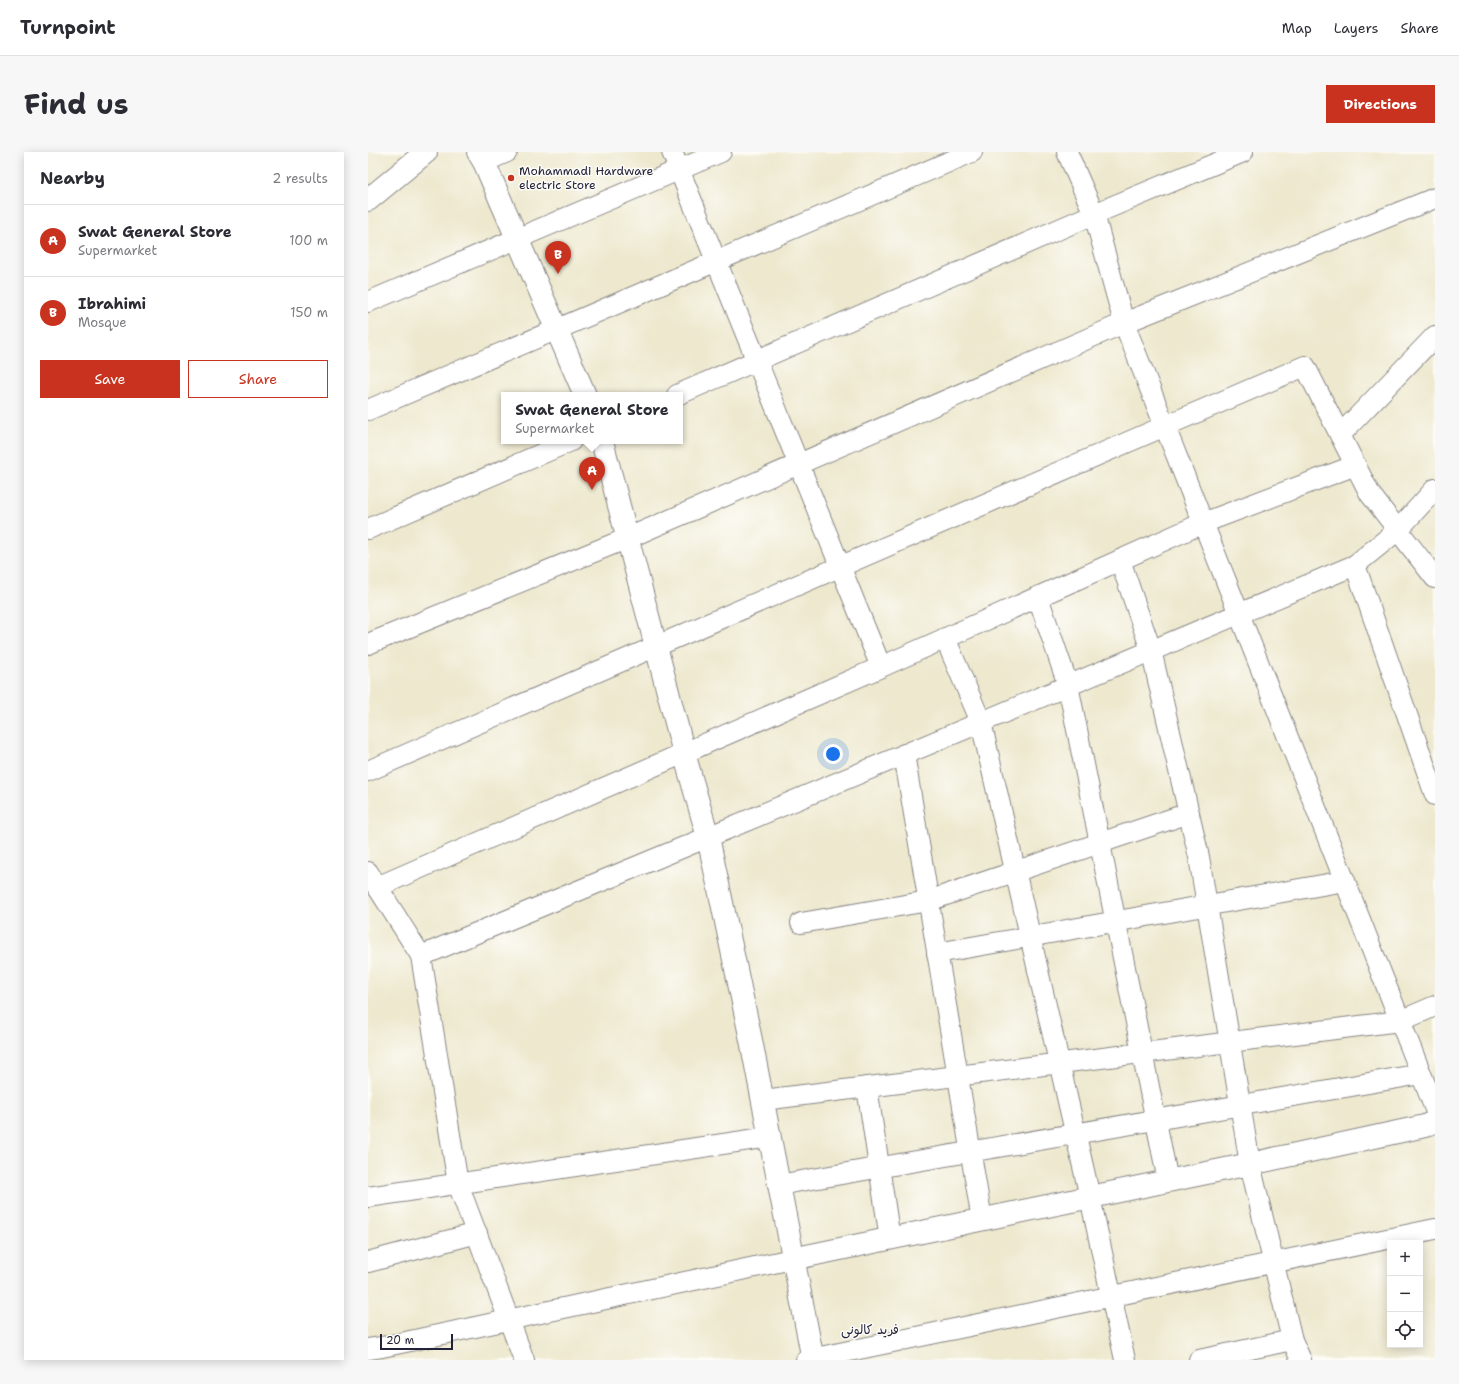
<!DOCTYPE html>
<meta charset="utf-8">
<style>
body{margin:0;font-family:"Shantell Sans","Playpen Sans Arabic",sans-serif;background:#f7f7f7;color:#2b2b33}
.controls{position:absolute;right:12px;bottom:12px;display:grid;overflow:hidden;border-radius:0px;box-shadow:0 2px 10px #0003}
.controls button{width:36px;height:36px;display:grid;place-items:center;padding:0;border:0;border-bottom:1px solid #e1e1e2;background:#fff;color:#2b2b33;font:20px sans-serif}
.scale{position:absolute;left:12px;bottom:10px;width:73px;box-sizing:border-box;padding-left:4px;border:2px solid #22223b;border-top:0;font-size:11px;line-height:14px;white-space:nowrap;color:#22223b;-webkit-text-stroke:3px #fdfcf7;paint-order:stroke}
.you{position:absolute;left:465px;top:602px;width:14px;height:14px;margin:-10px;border:3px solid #fff;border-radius:50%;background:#1a73e8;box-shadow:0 0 0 6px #1a73e833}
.badge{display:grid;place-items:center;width:26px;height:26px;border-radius:50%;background:#c8321e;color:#fff;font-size:13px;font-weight:700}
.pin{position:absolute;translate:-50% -33px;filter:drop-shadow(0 1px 2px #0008)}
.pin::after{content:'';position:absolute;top:21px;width:14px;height:12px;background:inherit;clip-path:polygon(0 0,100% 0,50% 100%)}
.popup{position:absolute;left:133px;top:240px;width:182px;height:52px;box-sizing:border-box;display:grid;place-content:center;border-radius:0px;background:#fff;filter:drop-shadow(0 1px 3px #0005);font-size:13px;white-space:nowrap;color:#7c7c81}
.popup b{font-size:15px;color:#2b2b33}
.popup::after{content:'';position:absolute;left:50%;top:100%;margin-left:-8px;border:8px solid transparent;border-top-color:#fff}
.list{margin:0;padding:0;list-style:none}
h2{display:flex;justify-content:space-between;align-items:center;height:52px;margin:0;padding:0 16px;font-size:17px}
h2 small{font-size:13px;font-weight:400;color:#7c7c81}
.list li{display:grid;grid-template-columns:26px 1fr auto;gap:12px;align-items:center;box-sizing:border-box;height:72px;padding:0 16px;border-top:1px solid #e1e1e2}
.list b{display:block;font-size:15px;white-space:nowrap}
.list p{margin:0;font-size:13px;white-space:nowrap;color:#7c7c81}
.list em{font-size:13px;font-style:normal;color:#7c7c81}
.actions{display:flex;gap:8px;padding:12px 16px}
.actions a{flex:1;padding:9px 0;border:1px solid #c8321e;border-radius:0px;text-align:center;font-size:14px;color:#c8321e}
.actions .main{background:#c8321e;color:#fff}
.icon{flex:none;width:22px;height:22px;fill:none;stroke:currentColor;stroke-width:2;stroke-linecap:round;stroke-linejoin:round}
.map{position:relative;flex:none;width:1067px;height:1208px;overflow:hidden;border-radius:0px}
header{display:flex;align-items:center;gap:24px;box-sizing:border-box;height:56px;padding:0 20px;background:#fff;border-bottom:1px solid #e1e1e2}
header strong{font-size:19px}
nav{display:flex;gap:22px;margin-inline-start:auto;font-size:14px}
.intro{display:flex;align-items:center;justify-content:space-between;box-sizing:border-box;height:96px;padding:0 24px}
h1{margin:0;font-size:28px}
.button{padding:10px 18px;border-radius:0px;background:#c8321e;color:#fff;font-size:14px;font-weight:700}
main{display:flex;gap:24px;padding:0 24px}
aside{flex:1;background:#fff;border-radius:0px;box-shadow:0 2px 10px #0003}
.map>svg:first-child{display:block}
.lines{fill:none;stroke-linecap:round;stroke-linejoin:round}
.street-casing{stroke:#888584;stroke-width:22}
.secondary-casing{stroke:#888584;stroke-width:24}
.primary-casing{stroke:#888584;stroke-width:24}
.street{stroke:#fff;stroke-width:20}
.secondary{stroke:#fff;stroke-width:22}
.primary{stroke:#fff;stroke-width:22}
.poi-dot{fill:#c8321e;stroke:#fdfcf7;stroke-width:1.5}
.labels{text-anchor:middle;stroke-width:3;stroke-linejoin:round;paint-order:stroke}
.poi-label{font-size:12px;fill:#22223b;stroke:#fdfcf7;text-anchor:start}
.neighbourhood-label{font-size:13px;fill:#22223b;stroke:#fdfcf7}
</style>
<header>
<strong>Turnpoint</strong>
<nav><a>Map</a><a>Layers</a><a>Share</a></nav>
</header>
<div class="intro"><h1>Find us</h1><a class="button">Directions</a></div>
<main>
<aside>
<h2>Nearby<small>2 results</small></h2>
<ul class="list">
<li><span class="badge">A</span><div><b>Swat General Store</b><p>Supermarket</p></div><em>100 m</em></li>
<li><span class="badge">B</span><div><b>Ibrahimi</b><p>Mosque</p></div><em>150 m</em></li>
</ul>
<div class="actions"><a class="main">Save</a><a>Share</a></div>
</aside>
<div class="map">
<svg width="1067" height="1208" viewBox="0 0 1067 1208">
<rect width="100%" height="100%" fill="#fdfcf7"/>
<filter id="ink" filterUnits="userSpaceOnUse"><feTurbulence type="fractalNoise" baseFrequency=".025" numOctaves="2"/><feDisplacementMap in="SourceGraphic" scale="8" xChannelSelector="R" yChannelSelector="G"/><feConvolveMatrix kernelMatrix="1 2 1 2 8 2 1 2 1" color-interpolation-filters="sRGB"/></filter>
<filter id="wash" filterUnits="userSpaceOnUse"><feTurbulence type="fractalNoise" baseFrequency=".012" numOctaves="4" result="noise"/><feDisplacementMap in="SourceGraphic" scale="16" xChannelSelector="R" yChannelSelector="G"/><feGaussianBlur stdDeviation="0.9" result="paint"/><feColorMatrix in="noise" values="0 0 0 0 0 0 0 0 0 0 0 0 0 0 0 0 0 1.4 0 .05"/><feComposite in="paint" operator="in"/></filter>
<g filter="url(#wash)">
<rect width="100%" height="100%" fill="#ede8ce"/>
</g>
<g filter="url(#ink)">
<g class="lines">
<!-- street casing -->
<g class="street-casing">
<g id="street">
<polyline points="304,0 513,515"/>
<polyline points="699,0 726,62 756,171 1067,957"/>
<polyline points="116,10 139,0"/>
<polyline points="0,150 353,0"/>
<polyline points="309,243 726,62 875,0"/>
<polyline points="0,258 604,0"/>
<polyline points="972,283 1067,184"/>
<polyline points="0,377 203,289"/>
<polyline points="752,408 783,498 831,705 882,1012 924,1188 933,1208"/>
<polyline points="987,413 1067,643"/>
<polyline points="670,445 700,533 800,1029"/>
<polyline points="577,486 613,570 722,1045 757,1208"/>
<polyline points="0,492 260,386 756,171 1067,46"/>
<polyline points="536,602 614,1068"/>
<polyline points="0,619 797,274 937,214 1002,342 1067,426"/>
<polyline points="0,720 53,804 90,1032 156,1208"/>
<polyline points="9,735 513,515 835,371 988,313"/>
<polyline points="433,771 560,749 821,661"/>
<polyline points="569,801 977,729"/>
<polyline points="53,804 340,685 987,413 1030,378 1067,337"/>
<polyline points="499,935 522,1087"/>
<polyline points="395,948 1032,869 1067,854"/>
<polyline points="410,1033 1053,922"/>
<polyline points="0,1045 402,985"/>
<polyline points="0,1110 109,1081"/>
<polyline points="0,1197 14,1195 424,1107"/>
<polyline points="438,1208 1067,1077"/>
<polyline points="831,1208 924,1188"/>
</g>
</g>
<!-- secondary casing -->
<g class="secondary-casing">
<g id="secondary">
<polyline points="110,0 116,10 217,243"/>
<polyline points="234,289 316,601 340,685 383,888 445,1208"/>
<polyline points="424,1107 882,1012 1057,974 1067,969"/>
</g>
</g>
<!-- primary casing -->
<g class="primary-casing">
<polyline id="primary" points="0,48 58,0"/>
</g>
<!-- street -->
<use href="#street" class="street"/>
<!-- secondary -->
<use href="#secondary" class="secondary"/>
<!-- primary -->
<use href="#primary" class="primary"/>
</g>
</g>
<!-- markers -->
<circle class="poi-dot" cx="143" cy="26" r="4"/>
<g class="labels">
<!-- poi labels -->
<g class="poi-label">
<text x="151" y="23">Mohammadi Hardware<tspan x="151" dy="14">electric Store</tspan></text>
</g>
<!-- neighbourhood labels -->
<g class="neighbourhood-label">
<text x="502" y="1182">فرید کالونی</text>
</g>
</g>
</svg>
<div class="controls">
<button>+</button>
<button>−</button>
<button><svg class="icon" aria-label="locate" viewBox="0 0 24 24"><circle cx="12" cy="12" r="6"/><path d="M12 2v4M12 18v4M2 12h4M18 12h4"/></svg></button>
</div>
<div class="scale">20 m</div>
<div class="you"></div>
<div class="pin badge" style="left:224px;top:338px">A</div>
<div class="popup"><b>Swat General Store</b>Supermarket</div>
<div class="pin badge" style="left:190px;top:122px">B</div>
</div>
</main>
